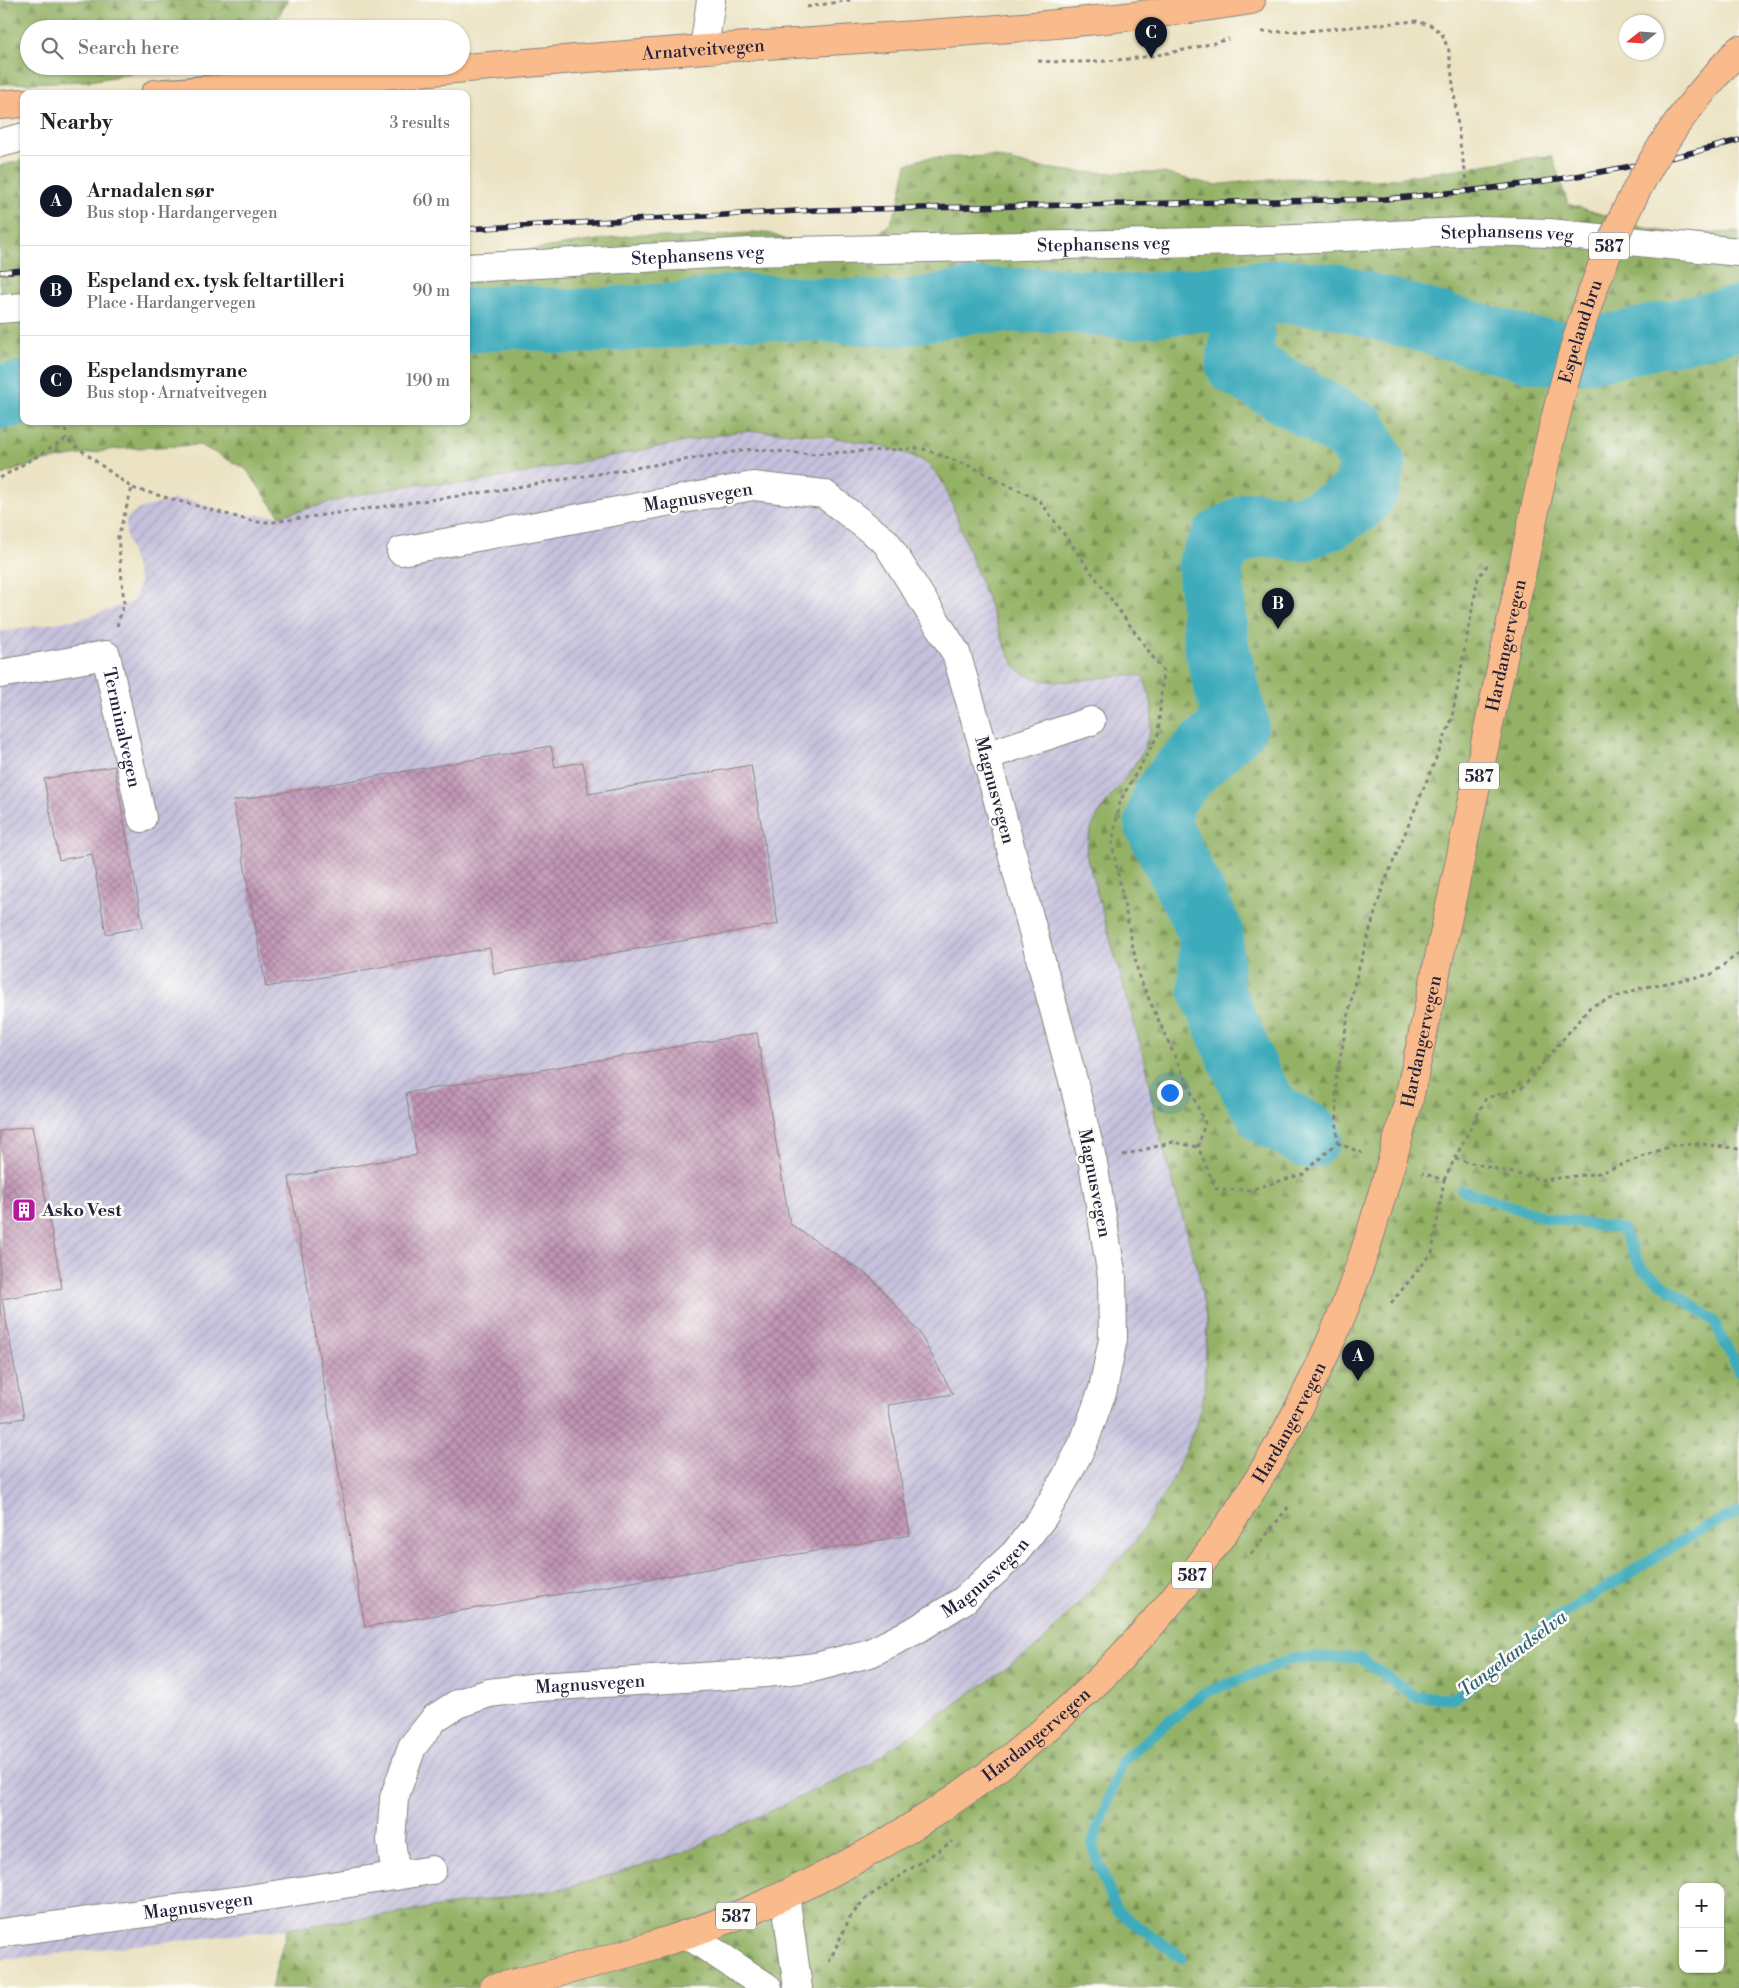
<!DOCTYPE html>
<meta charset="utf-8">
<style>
body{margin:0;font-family:"Libre Bodoni",serif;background:#f6f6f6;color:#202124}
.controls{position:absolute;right:15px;bottom:15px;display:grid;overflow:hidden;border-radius:10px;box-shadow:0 1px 4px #0004}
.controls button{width:45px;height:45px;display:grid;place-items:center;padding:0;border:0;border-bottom:1px solid #e0e0e0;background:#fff;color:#202124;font:25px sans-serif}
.compass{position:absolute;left:1619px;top:15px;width:45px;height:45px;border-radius:50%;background:#fff;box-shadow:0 1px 4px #0004;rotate:253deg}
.you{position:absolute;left:1169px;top:1092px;width:18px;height:18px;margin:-12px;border:4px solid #fff;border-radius:50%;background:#1a73e8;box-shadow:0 0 0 8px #1a73e833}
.badge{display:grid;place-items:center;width:32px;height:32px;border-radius:50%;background:#111827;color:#fff;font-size:16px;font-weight:700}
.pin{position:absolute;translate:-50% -41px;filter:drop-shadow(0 1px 2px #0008)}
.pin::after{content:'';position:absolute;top:26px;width:18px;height:15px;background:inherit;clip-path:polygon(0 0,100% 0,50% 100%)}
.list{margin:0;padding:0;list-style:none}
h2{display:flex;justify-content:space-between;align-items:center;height:65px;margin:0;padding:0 20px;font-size:21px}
h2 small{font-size:16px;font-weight:400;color:#757577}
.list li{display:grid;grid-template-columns:32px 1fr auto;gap:15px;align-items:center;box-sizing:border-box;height:90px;padding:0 20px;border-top:1px solid #e0e0e0}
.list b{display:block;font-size:19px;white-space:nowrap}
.list p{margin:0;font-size:16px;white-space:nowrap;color:#757577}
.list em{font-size:16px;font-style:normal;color:#757577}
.icon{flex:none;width:28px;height:28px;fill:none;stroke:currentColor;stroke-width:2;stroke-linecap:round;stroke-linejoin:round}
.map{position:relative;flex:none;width:1739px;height:1988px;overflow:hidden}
.search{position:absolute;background:#fff;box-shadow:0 1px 4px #0004;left:20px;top:20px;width:450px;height:55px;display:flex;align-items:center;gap:12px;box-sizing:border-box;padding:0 18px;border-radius:28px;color:#757577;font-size:19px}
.panel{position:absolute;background:#fff;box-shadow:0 1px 4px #0004;left:20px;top:90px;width:450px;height:335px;border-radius:10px}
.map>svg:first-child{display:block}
.industrial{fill:url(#industrial-furrows)}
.forest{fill:url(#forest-firs);stroke:#5b6a50;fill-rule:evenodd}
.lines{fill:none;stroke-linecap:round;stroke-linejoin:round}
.stream{stroke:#3cabbb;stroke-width:11}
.river{stroke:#3cabbb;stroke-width:65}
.building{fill:url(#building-cross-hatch)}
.minor-casing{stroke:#86827f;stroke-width:30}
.major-casing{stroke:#86827f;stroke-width:30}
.path{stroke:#86827f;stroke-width:3;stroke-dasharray:4 4;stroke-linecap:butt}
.minor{stroke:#fff;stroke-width:28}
.major{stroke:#fabb8c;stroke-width:28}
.rail-casing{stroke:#22223b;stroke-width:5.5}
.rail{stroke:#fdfcf7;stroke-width:4;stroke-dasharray:11;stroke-linecap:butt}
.major-bridge-casing{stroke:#86827f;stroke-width:30;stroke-linecap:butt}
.major-bridge{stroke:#fabb8c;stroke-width:28}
.labels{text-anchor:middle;stroke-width:5;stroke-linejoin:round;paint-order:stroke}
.shield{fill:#fdfcf7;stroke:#646373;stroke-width:1}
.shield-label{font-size:16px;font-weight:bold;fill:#22223b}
.street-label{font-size:18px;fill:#22223b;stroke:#fdfcf7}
.poi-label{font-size:18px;font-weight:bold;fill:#22223b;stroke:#fdfcf7;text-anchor:start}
.water-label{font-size:19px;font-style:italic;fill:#2e6075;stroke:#fdfcf7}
</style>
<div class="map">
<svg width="1739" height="1988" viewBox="0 0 1739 1988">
<defs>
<pattern id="industrial-furrows" width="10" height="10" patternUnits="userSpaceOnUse" patternTransform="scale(1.25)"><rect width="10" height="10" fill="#c5c0db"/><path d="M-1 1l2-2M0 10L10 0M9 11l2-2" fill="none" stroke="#a9a5bd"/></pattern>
<pattern id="forest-firs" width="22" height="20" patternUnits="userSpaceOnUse" patternTransform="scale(1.25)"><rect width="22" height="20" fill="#94b266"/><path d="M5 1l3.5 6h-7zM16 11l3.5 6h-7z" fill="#789055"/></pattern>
<pattern id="building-cross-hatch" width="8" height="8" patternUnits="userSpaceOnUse" patternTransform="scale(1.25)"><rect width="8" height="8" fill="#c195b5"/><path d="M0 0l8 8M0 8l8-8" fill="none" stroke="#9c7994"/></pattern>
</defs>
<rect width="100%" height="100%" fill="#fdfcf7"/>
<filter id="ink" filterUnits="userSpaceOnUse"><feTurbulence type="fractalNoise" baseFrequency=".02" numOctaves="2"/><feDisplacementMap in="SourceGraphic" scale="10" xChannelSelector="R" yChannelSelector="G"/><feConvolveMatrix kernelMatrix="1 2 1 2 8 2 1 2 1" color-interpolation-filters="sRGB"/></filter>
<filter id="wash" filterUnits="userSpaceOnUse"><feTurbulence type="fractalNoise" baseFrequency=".0096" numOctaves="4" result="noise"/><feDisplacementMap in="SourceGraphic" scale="20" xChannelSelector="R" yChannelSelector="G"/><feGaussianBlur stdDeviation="1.12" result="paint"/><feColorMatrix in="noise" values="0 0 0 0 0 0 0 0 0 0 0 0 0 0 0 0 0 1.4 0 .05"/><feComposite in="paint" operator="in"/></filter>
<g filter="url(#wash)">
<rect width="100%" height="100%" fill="#ebe3c3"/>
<!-- industrial -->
<polygon class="industrial" points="756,430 862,442 898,449 931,466 949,495 1004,643 1038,679 1074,681 1126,674 1143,676 1153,708 1152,725 1139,761 1095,820 1086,854 1147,1069 1156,1122 1198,1272 1207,1323 1204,1395 1194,1430 1172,1481 1135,1542 1038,1646 868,1765 681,1853 567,1888 287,1929 0,1960 0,632 84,618 133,602 140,583 126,535 126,518 139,509 173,500 190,500 227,513 280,516 372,492 416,484 468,484 735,432"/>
<!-- forest -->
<g class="forest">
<polygon points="0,0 288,0 271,29 29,29 29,66 175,66 90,81 0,84"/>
<path d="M994,156L1030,166L1077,172L1163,173L1214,185L1280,178L1384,180L1536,157L1552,156L1568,204L1650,229L1684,234L1739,232V1713L1736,1723L1739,1725V1988H271L287,1929L567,1888L681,1853L868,1765L1038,1646L1135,1542L1172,1481L1194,1430L1204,1395L1207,1323L1198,1272L1156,1122L1147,1069L1086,854C1088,842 1089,831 1095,821C1115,784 1154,756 1152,709C1152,699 1146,686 1143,676C1106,671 1057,693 1023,673C1011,667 1000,633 995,620C984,592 974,563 963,535C955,513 948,484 931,467C905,441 772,428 735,432L468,484H416L362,494L280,516L246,469L200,445L115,449L44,461L0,475V166L24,160V421H466V259L640,234L676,238L765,232L814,250L847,246L877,234L890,224L897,209L907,164L925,158ZM1683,1887H1720V1969H1683Z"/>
</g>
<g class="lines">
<!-- stream -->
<g class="stream">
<polyline points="1462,1190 1547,1218 1622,1229 1642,1269 1713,1320 1739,1371"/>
<polyline points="1182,1958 1116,1910 1092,1845 1122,1761 1202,1694 1294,1658 1360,1658 1416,1697 1455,1698 1561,1615 1707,1526 1739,1512"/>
</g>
<!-- river -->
<g class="river">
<path d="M1236,296L1243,336L1238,364L1358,434L1373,464L1367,486L1358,499L1334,515L1301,529L1253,524L1222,541L1210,566L1216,645L1236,723C1214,746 1181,770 1165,797C1161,805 1160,815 1157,824L1211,933V989L1252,1085L1270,1114L1309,1136"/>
<polyline points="466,321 514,316 568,322 680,315 737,306 898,314 971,301 1060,300 1130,307 1283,291 1336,296 1527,349 1563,354 1612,346 1739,318"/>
<polyline points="0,397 24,393"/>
</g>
</g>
<g id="blocks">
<!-- building -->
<g class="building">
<polygon points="551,746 555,767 583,762 589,794 751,765 778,924 494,974 490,948 266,987 233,801"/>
<polygon points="114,766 143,927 106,934 92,854 59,860 44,779"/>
<polygon points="757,1033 790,1224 869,1276 919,1332 953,1394 888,1405 910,1535 365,1627 289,1177 417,1155 406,1093"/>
<polygon points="32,1126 62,1288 2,1299 24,1418 0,1422 0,1131"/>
</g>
</g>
</g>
<g filter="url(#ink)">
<use href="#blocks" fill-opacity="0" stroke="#86827f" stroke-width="1"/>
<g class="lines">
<!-- minor casing -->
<g class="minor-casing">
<g id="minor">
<polyline points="704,49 711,0"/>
<polyline points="0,143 24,137"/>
<path id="s1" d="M466,268L750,252L1244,241L1485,231L1549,233L1739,252"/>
<polyline points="0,309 24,307"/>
<path id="s2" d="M0,674L106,655L142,818"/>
<polyline points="986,756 1091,721"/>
<path id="s3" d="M396,1876L391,1841L394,1798L412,1747L435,1718L457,1704L489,1693L539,1687L766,1673L816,1667L870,1653L916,1630L964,1600L1015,1553L1043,1517L1067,1475L1084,1442L1103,1389L1113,1339L1112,1277L1093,1163L1074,1084L986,756L956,653L886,542L824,494L753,486L401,551"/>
<polyline points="785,1895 798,1988"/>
<path id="s4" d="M0,1933L249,1899L432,1870"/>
<polyline points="687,1934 768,1988"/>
</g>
</g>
<!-- major casing -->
<g class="major-casing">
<g id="major">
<polyline points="1723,67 1739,50"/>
<path id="s5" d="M155,94C339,80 522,62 706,49C888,36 1071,29 1251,0"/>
<polyline points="0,105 24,103"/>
<path id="s6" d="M494,1988C593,1965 692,1938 785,1895C1028,1783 1214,1599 1325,1354C1362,1274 1384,1188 1408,1103L1548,449"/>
</g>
</g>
<!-- path -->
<g class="path">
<polyline points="807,7 850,0"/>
<polyline points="1262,32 1307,31 1416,21 1433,26 1442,34 1449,51 1461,151 1471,200"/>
<path d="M1038,61C1107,65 1162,57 1229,39"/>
<polyline points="65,421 66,439"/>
<polyline points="0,478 66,439 132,488 255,522 274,522 486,492 752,449 810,454 921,448 970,466 1040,501 1163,671 1158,735 1120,801 1112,844 1139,977 1205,1123 1198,1147 1216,1189 1250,1190 1303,1174 1337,1143 1336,1079 1355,981 1382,889 1451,722 1478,578 1488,564"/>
<polyline points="117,626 124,603 118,537 132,488"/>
<polyline points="1337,1143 1362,1153"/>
<polyline points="1123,1155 1173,1142 1198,1147"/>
<polyline points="1455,1159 1543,1180 1600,1173 1673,1145 1702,1144 1739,1149"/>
<polyline points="1444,1180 1486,1098 1522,1088 1591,1006 1641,988 1712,974 1739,953"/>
<polyline points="1391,1303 1432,1253 1444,1180 1422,1173"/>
<polyline points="1251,1554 1290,1505"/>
<polyline points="829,1962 850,1917 865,1899 953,1841"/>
</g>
<!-- minor -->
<use href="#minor" class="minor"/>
<!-- major -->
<use href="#major" class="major"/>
<!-- rail casing -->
<g class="rail-casing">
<g id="rail">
<path d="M466,229L816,210L1385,199C1504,189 1625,173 1739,140"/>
<polyline points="0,272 24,270"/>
</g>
</g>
<!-- rail -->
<use href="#rail" class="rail"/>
<!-- major-bridge casing -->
<g class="major-bridge-casing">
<g id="major-bridge">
<path id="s7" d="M1548,449C1574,337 1607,226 1673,129C1688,107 1706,87 1723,67"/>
</g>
</g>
<!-- major-bridge -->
<use href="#major-bridge" class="major-bridge"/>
</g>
</g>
<!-- icons -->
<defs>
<g id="building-square" transform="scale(1.25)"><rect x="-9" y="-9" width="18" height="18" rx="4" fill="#b5179e" stroke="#fdfcf7"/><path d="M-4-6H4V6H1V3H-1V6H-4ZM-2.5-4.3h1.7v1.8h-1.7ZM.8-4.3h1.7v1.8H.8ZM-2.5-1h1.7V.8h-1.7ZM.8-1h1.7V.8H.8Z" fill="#fff"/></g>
</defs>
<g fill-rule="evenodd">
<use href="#building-square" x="24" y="1210"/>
</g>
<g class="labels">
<!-- shield labels -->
<g class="shield">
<rect x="1589" y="232.5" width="40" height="27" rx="4"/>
<rect x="1459" y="762.5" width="40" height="27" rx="4"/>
<rect x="1172" y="1561.5" width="40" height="27" rx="4"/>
<rect x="716" y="1902.5" width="40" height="27" rx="4"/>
</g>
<g class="shield-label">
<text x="1609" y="252">587</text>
<text x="1479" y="782">587</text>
<text x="1192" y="1581">587</text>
<text x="736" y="1922">587</text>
</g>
<!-- street labels -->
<g class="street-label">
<text dy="6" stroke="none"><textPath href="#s5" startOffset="550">Arnatveitvegen</textPath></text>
<text dy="6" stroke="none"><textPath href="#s1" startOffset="1042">Stephansens veg</textPath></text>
<text dy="6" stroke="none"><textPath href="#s1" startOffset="638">Stephansens veg</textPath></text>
<text dy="6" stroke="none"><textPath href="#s1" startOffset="232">Stephansens veg</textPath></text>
<text dy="6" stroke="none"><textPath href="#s7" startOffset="122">Espeland bru</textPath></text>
<text transform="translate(698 497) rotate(-9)" y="6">Magnusvegen</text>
<text dy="6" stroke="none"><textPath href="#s6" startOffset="1820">Hardangervegen</textPath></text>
<text dy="6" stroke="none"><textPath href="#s2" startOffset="182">Terminalvegen</textPath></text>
<text transform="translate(995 790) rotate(75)" y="6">Magnusvegen</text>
<text dy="6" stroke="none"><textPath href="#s6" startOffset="1415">Hardangervegen</textPath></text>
<text transform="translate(1095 1183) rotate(79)" y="6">Magnusvegen</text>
<text dy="6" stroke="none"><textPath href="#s6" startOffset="1010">Hardangervegen</textPath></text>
<text dy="6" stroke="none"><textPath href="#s3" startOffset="752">Magnusvegen</textPath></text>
<text dy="6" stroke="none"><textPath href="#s3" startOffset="331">Magnusvegen</textPath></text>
<text dy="6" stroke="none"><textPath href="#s6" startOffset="605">Hardangervegen</textPath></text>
<text dy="6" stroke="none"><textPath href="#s4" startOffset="200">Magnusvegen</textPath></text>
</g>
<!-- poi labels -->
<g class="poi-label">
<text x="42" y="1216">Asko Vest</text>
</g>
<!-- water labels -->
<g class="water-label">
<text transform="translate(1512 1653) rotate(-37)" y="7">Tangelandselva</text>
</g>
</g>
</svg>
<div class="controls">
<button>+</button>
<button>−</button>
</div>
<svg class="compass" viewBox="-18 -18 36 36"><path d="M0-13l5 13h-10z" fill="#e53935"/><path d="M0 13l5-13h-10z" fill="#757577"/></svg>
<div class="you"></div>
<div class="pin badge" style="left:1358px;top:1381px">A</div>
<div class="pin badge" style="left:1278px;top:629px">B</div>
<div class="pin badge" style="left:1151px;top:58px">C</div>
<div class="search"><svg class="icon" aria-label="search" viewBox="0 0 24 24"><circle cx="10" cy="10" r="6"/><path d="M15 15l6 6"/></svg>Search here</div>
<section class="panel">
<h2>Nearby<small>3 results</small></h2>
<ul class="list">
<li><span class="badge">A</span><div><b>Arnadalen sør</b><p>Bus stop · Hardangervegen</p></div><em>60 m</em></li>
<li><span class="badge">B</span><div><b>Espeland ex. tysk feltartilleri</b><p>Place · Hardangervegen</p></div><em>90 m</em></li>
<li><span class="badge">C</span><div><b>Espelandsmyrane</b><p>Bus stop · Arnatveitvegen</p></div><em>190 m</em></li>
</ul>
</section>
</div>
